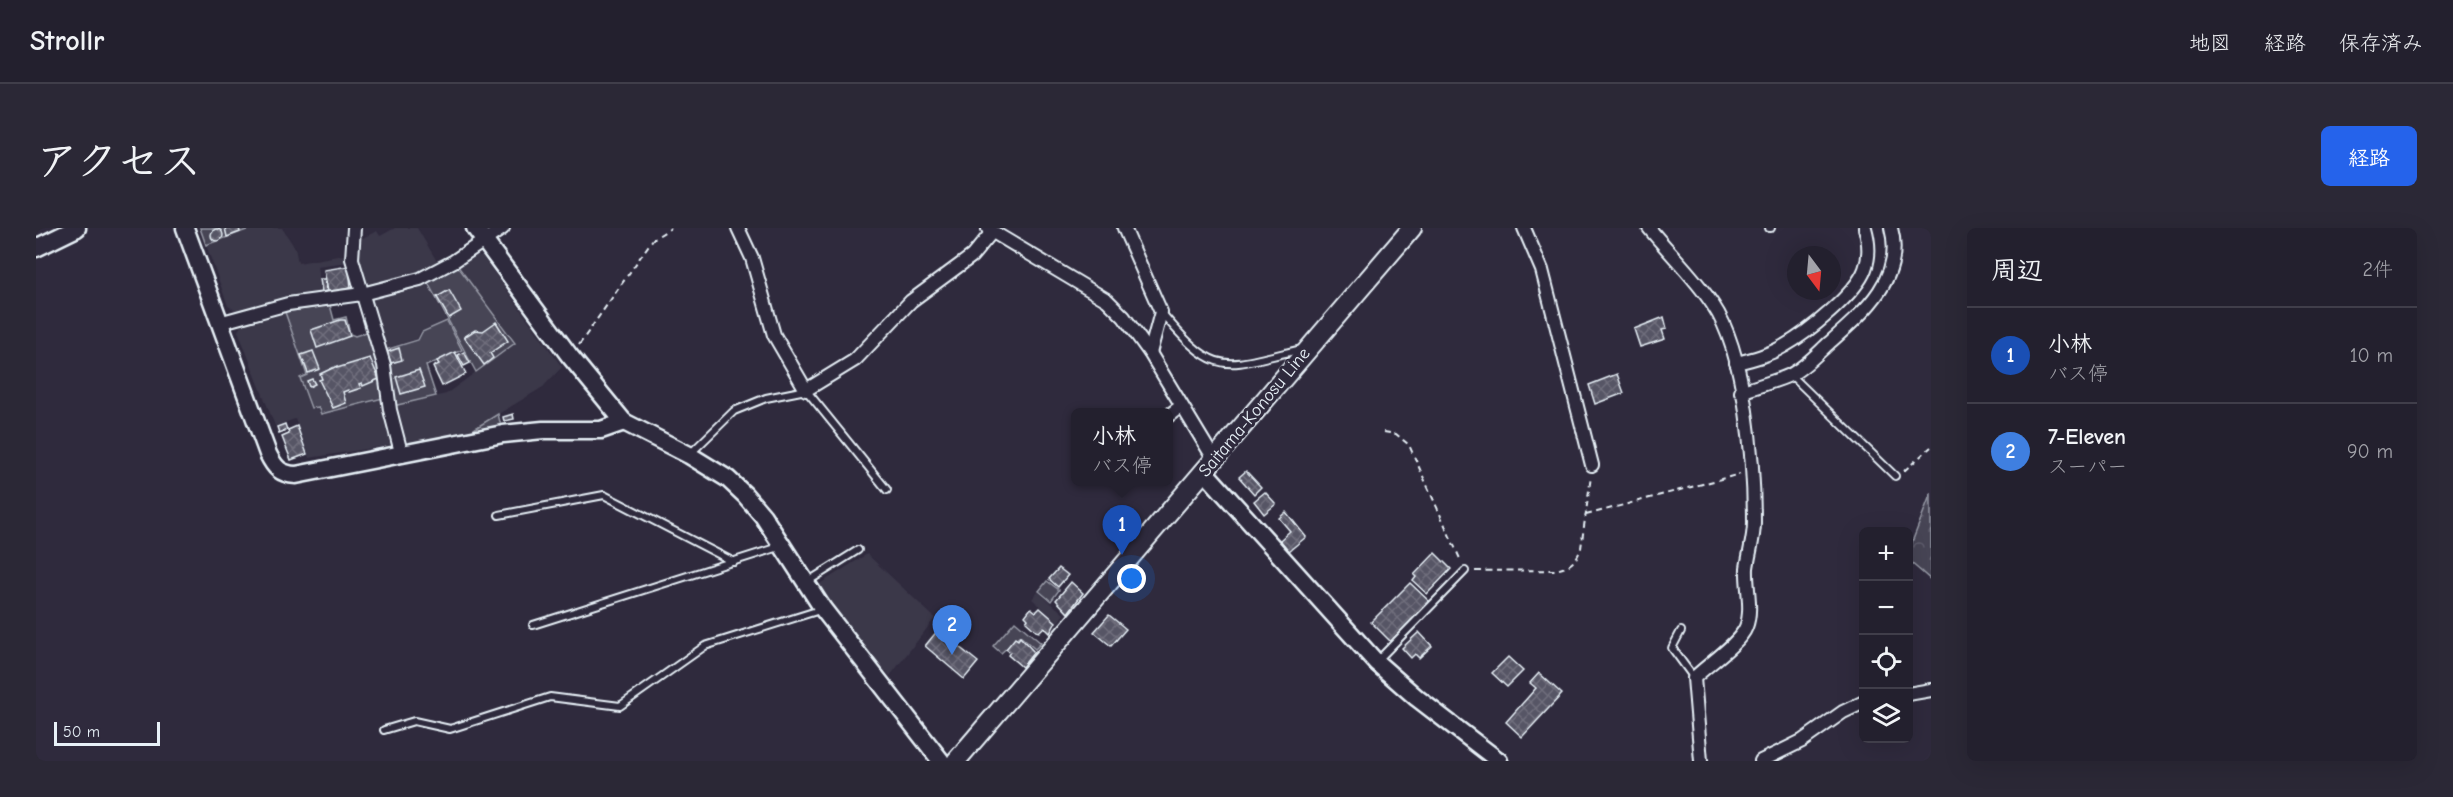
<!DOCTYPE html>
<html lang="ja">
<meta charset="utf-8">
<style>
body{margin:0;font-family:"Comic Neue","Klee One",sans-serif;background:#2b2836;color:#f1f3f6}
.controls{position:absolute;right:18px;bottom:18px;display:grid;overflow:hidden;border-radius:9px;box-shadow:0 6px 24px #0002}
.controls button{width:54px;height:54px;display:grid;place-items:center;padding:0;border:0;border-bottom:2px solid #403e4a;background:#23202e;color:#f1f3f6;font:30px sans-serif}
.compass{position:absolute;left:1751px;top:18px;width:54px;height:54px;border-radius:50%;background:#23202e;box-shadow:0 6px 24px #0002;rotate:164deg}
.scale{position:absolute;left:18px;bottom:15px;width:106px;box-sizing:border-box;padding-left:6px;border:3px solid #e8f1f8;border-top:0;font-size:16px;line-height:21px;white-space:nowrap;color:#e8f1f8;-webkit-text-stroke:4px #2f2a3d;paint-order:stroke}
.you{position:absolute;left:1096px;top:351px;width:21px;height:21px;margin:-15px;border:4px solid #fff;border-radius:50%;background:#1a73e8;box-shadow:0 0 0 9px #1a73e833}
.badge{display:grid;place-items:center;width:39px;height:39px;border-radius:50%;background:#2563eb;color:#fff;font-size:20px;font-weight:700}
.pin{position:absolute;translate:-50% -50px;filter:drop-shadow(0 2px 3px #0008)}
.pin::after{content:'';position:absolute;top:32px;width:21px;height:18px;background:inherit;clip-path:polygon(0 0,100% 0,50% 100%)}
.popup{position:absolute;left:1035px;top:180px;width:102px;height:78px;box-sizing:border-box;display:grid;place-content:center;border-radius:9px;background:#23202e;filter:drop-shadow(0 2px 4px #0005);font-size:20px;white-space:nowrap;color:#a3a3aa}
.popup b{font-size:22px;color:#f1f3f6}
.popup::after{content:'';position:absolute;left:50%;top:100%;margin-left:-12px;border:12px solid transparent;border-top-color:#23202e}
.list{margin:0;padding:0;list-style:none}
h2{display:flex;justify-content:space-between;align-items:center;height:78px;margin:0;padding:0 24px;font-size:26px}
h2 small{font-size:20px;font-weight:400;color:#a3a3aa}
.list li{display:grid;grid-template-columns:39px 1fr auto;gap:18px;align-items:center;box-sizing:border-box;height:96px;padding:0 24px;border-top:2px solid #403e4a}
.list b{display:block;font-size:22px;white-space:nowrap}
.list p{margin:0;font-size:20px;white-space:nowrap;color:#a3a3aa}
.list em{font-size:20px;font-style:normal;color:#a3a3aa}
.icon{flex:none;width:33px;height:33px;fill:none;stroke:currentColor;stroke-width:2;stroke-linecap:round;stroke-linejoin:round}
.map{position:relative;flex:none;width:1895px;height:533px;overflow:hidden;border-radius:9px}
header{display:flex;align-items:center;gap:36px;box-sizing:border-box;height:84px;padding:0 30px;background:#23202e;border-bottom:2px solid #403e4a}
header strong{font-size:28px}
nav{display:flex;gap:33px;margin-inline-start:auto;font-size:21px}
.intro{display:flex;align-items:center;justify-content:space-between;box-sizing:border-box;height:144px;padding:0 36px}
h1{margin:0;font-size:42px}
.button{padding:15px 27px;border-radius:9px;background:#2563eb;color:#fff;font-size:21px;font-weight:700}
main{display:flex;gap:36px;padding:0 36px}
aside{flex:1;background:#23202e;border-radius:9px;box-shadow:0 6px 24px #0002}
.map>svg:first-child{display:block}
.built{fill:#3b3749}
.grass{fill:url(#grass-tufts);stroke:#979aa6;stroke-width:1.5}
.forest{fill:url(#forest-crowns);stroke:#979aa6;stroke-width:1.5}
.garden{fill:#464455;stroke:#979aa6;stroke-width:1.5}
.building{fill:url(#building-cross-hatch);stroke:#e8f1f8;stroke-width:1.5}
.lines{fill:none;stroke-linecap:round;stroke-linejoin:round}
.lane-casing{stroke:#e8f1f8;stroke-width:10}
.street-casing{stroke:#e8f1f8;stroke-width:16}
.secondary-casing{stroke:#e8f1f8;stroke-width:21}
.primary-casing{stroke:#e8f1f8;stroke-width:22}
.path{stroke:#e8f1f8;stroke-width:2;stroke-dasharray:6 4.5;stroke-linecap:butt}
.lane{stroke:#2f2a3d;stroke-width:6}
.street{stroke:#2f2a3d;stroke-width:12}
.secondary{stroke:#2f2a3d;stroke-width:16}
.primary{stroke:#2f2a3d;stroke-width:18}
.labels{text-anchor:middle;stroke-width:6;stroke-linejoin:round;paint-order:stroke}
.street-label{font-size:18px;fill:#e8f1f8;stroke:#2f2a3d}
</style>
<header>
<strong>Strollr</strong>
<nav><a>地図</a><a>経路</a><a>保存済み</a></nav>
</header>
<div class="intro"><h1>アクセス</h1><a class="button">経路</a></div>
<main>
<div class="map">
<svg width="1895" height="533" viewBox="0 0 1895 533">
<defs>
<pattern id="grass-tufts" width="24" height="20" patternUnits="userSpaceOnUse" patternTransform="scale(1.5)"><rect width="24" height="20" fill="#464455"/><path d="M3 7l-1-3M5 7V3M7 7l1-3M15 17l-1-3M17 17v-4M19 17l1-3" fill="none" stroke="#615f6e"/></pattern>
<pattern id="forest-crowns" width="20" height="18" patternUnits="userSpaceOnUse" patternTransform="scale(1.5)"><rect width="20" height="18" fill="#464455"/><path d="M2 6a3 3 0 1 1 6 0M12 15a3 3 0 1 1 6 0" fill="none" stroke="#615f6e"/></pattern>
<pattern id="building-cross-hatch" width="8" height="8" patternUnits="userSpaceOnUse" patternTransform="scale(1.5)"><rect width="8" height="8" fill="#575565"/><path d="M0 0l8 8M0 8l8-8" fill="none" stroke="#6f6e7c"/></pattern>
</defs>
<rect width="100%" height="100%" fill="#2f2a3d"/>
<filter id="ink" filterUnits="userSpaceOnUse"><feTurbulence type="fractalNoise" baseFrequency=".0167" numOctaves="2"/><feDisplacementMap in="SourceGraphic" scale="12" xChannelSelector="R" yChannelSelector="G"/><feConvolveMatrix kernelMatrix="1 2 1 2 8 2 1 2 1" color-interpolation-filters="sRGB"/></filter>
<g filter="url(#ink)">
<!-- built -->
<g class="built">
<polygon points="216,0 246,0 259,20 262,35 313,26 313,34 281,38 286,67 203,84 192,78 170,17"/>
<polygon points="359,0 381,0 402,35 380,46 336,59 323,50 320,13 341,3 344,8"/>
<polygon points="437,27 446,28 526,139 507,159 438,201 438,205 368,220 357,178 410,166 479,115 421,37"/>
<polygon points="390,53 410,92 384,104 381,111 348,121 333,76 338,69"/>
<polygon points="249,84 271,147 264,149 285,186 347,170 357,217 273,230 259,191 239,198 202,103 207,94"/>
<polygon points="831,326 899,390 854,448 850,443 847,445 782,357"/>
<polygon points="1002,364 1028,386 1022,394 996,371"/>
</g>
<!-- grass -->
<polygon class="grass" points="462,186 465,198 438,205 438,201"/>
<!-- forest -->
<polygon class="forest" points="1895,265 1895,352 1873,333 1873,322"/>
<!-- garden -->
<g class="garden">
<polygon points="164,0 216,0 170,17"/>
<polygon points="421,37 479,115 440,144 391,53"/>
<polygon points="294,77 298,92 310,89 314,106 319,108 331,104 342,133 347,170 285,186 282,179 275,180 264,150 271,147 249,84"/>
<polygon points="411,93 426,122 390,138 400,168 357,178 349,122 382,112 386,104"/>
<polygon points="1011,353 1023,362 1015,373 1003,363"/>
<polygon points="979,393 1005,415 999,421 984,408 965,425 957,418"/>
</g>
<!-- building -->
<g class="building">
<polygon points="189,0 203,0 204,4 191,9"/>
<circle cx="181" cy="7" r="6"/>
<polygon points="313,38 315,60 292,64 288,42"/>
<polygon points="284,51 289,51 291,63 286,64"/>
<polygon points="413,62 425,83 413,90 401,69"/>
<polygon points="1628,89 1631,101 1626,102 1629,111 1604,119 1598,101"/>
<polygon points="304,92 309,92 314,108 281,120 275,102"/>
<polygon points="460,94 472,113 454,125 457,130 448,137 428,109 439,102 447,103"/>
<polygon points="363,120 366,132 355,135 351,124"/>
<polygon points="277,123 284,141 272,145 265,127"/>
<polygon points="419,124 430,146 406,158 397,139 403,136 401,133"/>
<polygon points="428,124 434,135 428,138 422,127"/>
<polygon points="334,130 343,151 327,158 326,155 323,156 325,160 313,164 312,162 307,164 310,175 297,180 283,152 286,151 284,146 301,138 301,140"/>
<polygon points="383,142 389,159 365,166 360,149"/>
<polygon points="1581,146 1588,165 1559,176 1553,157"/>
<polygon points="276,151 279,156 273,159 271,153"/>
<polygon points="477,186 478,191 468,193 467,189"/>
<polygon points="249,196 251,202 243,205 241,199"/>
<polygon points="261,198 271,226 255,232 246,209 253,206 252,202"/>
<polygon points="1210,243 1225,259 1218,266 1203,249"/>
<polygon points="1229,264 1240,276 1228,286 1218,273"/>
<polygon points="1250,284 1270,309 1253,323 1244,312 1254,303 1243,290"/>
<polygon points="1399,325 1415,341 1391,366 1377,353 1380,349 1378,347"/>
<polygon points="1023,340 1032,347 1022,359 1013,351"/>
<polygon points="1035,354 1047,365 1032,385 1020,372"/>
<polygon points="1374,355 1394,374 1355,414 1335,394"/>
<polygon points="995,380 1000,384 1004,380 1020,394 1014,405 1008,399 1003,404 1000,403 990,394 992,391 989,388"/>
<polygon points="1073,387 1090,401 1075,418 1058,404"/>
<polygon points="902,402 942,434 928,451 889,418"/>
<polygon points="1383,404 1396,418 1383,430 1379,426 1375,430 1366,420"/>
<polygon points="984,409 998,424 986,439 972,427 974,424 970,421 979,410 982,412"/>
<polygon points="1472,429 1487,443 1471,459 1456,445"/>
<polygon points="1503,445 1526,466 1486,509 1470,494 1500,460 1494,455"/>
</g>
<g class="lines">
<!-- lane casing -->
<g class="lane-casing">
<g id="lane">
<polyline points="1733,0 1735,0"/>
<path d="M1125,84C1183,153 1187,138 1267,121"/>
<polyline points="1755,147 1859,248"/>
<polyline points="654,226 698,183 730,170 770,162 851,262"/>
<polyline points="463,287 568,267 698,334"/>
<polyline points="771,354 822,322"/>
<polyline points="497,397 746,318"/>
<polyline points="1645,403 1636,420 1658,450"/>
<polyline points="1341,433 1429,343"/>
<polyline points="348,502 378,493 414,501 514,469 584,478 669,418 787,381"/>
</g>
</g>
<!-- street casing -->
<g class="street-casing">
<g id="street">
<polyline points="318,0 316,31 348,137 354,182 366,228"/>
<polyline points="702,0 716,30 738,107 770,162 819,132 875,73 936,28 956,4"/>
<polyline points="1088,0 1125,84 1114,125"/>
<polyline points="1488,0 1506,42 1556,237"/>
<path d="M1613,0C1634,26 1659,49 1677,77C1710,125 1718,237 1718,295C1718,310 1713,325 1711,340C1710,359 1717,381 1710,399C1704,415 1671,437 1658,450L1665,533"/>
<polyline points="952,1 1071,72 1088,89 1114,125 1178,231"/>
<polyline points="183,95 252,76 326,66 384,51 418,33 467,0"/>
<path d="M1700,135C1717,131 1733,127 1748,118C1771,105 1820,66 1829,41C1834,28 1833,14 1829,0"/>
<path d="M1705,164C1721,158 1738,154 1754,147C1768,140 1781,126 1793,115C1827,85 1869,50 1855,0"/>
<polyline points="1132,188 1144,179"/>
<polyline points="1872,466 1895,462"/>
<polyline points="1725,533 1766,513 1807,484 1828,474"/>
</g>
</g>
<!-- secondary casing -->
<g class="secondary-casing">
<g id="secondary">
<path d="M149,0L232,226C239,240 244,246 260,247L467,206L507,202H565L588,194"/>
<polyline points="439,0 533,127 588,194 653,227 692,251 709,267 727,288 787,381 905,533"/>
<polyline points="0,20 41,0"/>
<polyline points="1168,243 1340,434 1381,470 1463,533"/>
</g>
</g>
<!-- primary casing -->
<g class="primary-casing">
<polyline id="primary" points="920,533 1376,0"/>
</g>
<!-- path -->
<g class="path">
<polyline points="543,117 617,11 635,0"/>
<polyline points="1348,204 1360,206 1373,217 1425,333"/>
<polyline points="1868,243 1895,219"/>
<polyline points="1550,287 1704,246"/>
<path d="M1439,343L1519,342C1534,339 1540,334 1545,320L1555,248"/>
</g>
<!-- lane -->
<use href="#lane" class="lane"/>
<!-- street -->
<use href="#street" class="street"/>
<!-- secondary -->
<use href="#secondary" class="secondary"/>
<!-- primary -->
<use href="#primary" class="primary"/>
</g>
</g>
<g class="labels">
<!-- street labels -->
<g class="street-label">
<text transform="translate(1218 184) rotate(-50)" y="6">Saitama-Konosu Line</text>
</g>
</g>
</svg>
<div class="controls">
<button>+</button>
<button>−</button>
<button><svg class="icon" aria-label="locate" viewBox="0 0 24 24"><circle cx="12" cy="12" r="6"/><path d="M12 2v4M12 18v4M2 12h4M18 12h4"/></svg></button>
<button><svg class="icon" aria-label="layers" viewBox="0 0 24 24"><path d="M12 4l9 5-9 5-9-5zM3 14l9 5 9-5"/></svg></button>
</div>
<svg class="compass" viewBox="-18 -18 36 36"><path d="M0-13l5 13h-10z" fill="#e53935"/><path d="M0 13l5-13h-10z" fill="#a3a3aa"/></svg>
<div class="scale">50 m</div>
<div class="you"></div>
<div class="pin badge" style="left:1086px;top:327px;background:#1a4fb4">1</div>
<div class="popup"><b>小林</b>バス停</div>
<div class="pin badge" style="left:916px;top:427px;background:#3f7fe0">2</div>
</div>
<aside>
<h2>周辺<small>2件</small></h2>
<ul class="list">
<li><span class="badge" style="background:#1a4fb4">1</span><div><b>小林</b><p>バス停</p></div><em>10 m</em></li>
<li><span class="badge" style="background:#3f7fe0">2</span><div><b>7-Eleven</b><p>スーパー</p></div><em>90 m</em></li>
</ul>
</aside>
</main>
